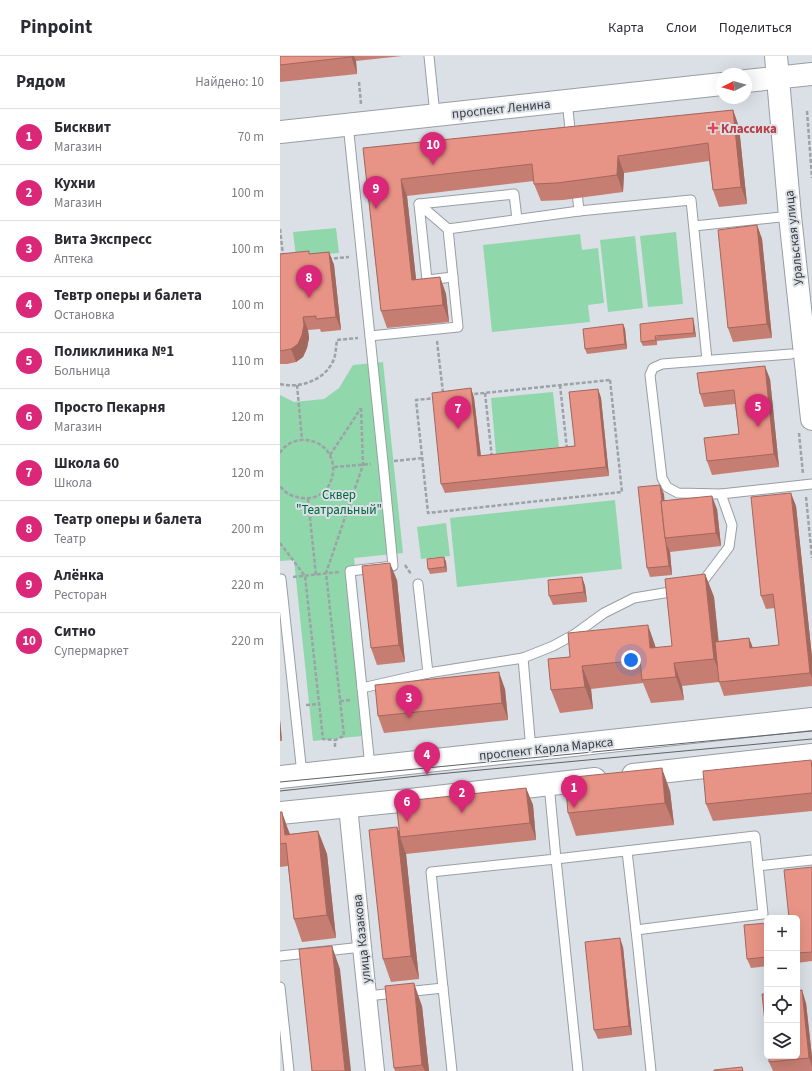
<!DOCTYPE html>
<html lang="ru">
<meta charset="utf-8">
<style>
body{margin:0;font-family:"Source Sans 3",sans-serif;background:#f7f7f7;color:#2b2b33}
.controls{position:absolute;right:12px;bottom:12px;display:grid;overflow:hidden;border-radius:6px;box-shadow:0 4px 16px #0002}
.controls button{width:36px;height:36px;display:grid;place-items:center;padding:0;border:0;border-bottom:1px solid #e1e1e2;background:#fff;color:#2b2b33;font:20px sans-serif}
.compass{position:absolute;left:436px;top:12px;width:36px;height:36px;border-radius:50%;background:#fff;box-shadow:0 4px 16px #0002;rotate:264deg}
.you{position:absolute;left:351px;top:604px;width:14px;height:14px;margin:-10px;border:3px solid #fff;border-radius:50%;background:#1a73e8;box-shadow:0 0 0 6px #1a73e833}
.badge{display:grid;place-items:center;width:26px;height:26px;border-radius:50%;background:#db2777;color:#fff;font-size:13px;font-weight:700}
.pin{position:absolute;translate:-50% -33px;filter:drop-shadow(0 1px 2px #0008)}
.pin::after{content:'';position:absolute;top:21px;width:14px;height:12px;background:inherit;clip-path:polygon(0 0,100% 0,50% 100%)}
.list{margin:0;padding:0;list-style:none}
h2{display:flex;justify-content:space-between;align-items:center;height:52px;margin:0;padding:0 16px;font-size:17px}
h2 small{font-size:13px;font-weight:400;color:#7c7c81}
.list li{display:grid;grid-template-columns:26px 1fr auto;gap:12px;align-items:center;box-sizing:border-box;height:56px;padding:0 16px;border-top:1px solid #e1e1e2}
.list b{display:block;font-size:15px;white-space:nowrap}
.list p{margin:0;font-size:13px;white-space:nowrap;color:#7c7c81}
.list em{font-size:13px;font-style:normal;color:#7c7c81}
.icon{flex:none;width:22px;height:22px;fill:none;stroke:currentColor;stroke-width:2;stroke-linecap:round;stroke-linejoin:round}
.map{position:relative;flex:none;width:532px;height:1015px;overflow:hidden}
header{display:flex;align-items:center;gap:24px;box-sizing:border-box;height:56px;padding:0 20px;background:#fff;border-bottom:1px solid #e1e1e2}
header strong{font-size:19px}
nav{display:flex;gap:22px;margin-inline-start:auto;font-size:14px}
main{display:flex}
aside{flex:1;background:#fff}
.map>svg:first-child{display:block}
.green{fill:#91d7ac}
.lines{fill:none;stroke-linecap:round;stroke-linejoin:round}
.lane-casing{stroke:#989ea4;stroke-width:11}
.street-casing{stroke:#989ea4;stroke-width:20}
.secondary-casing{stroke:#989ea4;stroke-width:24}
.path{stroke:#9da2a7;stroke-width:2.5;stroke-dasharray:4 2;stroke-linecap:butt}
.lane{stroke:#fff;stroke-width:9}
.street{stroke:#fff;stroke-width:18}
.secondary{stroke:#fff;stroke-width:22}
.tram{stroke:#5f6266;stroke-width:1}
.wall{fill:#c77e72}
.shaded-wall{fill:#a2675d}
.building{fill:#e79385;stroke:#a2675d}
.health-dot{fill:#e0444e;stroke:#dae0e6;stroke-width:1.5}
.labels{text-anchor:middle;stroke-width:4;stroke-linejoin:round;paint-order:stroke}
.street-label{font-size:13px;fill:#383a3d;stroke:#dae0e6}
.health-label{font-size:13px;font-weight:bold;fill:#be3a42;stroke:#dae0e6;text-anchor:start}
.park-label{font-size:13px;fill:#00653a;stroke:#dae0e6}
</style>
<header>
<strong>Pinpoint</strong>
<nav><a>Карта</a><a>Слои</a><a>Поделиться</a></nav>
</header>
<main>
<aside>
<h2>Рядом<small>Найдено: 10</small></h2>
<ul class="list">
<li><span class="badge">1</span><div><b>Бисквит</b><p>Магазин</p></div><em>70 m</em></li>
<li><span class="badge">2</span><div><b>Кухни</b><p>Магазин</p></div><em>100 m</em></li>
<li><span class="badge">3</span><div><b>Вита Экспресс</b><p>Аптека</p></div><em>100 m</em></li>
<li><span class="badge">4</span><div><b>Тевтр оперы и балета</b><p>Остановка</p></div><em>100 m</em></li>
<li><span class="badge">5</span><div><b>Поликлиника №1</b><p>Больница</p></div><em>110 m</em></li>
<li><span class="badge">6</span><div><b>Просто Пекарня</b><p>Магазин</p></div><em>120 m</em></li>
<li><span class="badge">7</span><div><b>Школа 60</b><p>Школа</p></div><em>120 m</em></li>
<li><span class="badge">8</span><div><b>Театр оперы и балета</b><p>Театр</p></div><em>200 m</em></li>
<li><span class="badge">9</span><div><b>Алёнка</b><p>Ресторан</p></div><em>220 m</em></li>
<li><span class="badge">10</span><div><b>Ситно</b><p>Супермаркет</p></div><em>220 m</em></li>
</ul>
</aside>
<div class="map">
<svg width="532" height="1015" viewBox="0 0 532 1015">
<rect width="100%" height="100%" fill="#dae0e6"/>
<!-- green -->
<g class="green">
<polygon points="56,172 59,197 16,201 13,176"/>
<polygon points="396,176 403,248 368,251 360,180"/>
<polygon points="300,178 302,194 318,192 324,247 308,249 310,266 212,276 203,189"/>
<polygon points="355,180 363,252 328,256 320,184"/>
<polygon points="103,306 123,497 74,502 92,679 33,685 14,504 0,505 0,339 14,346 44,343 59,332 73,309"/>
<polygon points="273,336 279,391 216,398 211,342"/>
<polygon points="335,444 342,513 177,531 170,462"/>
<polygon points="166,467 170,500 141,503 137,471"/>
</g>
<g class="lines">
<!-- lane casing -->
<g class="lane-casing">
<g id="lane">
<polyline points="149,0 155,59"/>
<polyline points="287,44 291,83"/>
<polyline points="68,68 103,406 113,510 70,515 82,632"/>
<polyline points="297,136 299,155"/>
<polyline points="139,148 234,138 237,163"/>
<polyline points="414,170 510,160"/>
<polyline points="168,173 139,148 147,224 173,221"/>
<polyline points="90,280 178,271 168,173 299,155 411,144 427,304"/>
<polyline points="511,298 382,308 373,312 370,319 382,422 387,431 398,437 441,438 532,428"/>
<polyline points="0,523 1,523 22,718"/>
<polyline points="417,527 424,524 449,491 452,469 441,438"/>
<polyline points="243,602 273,590 295,578 324,557 354,542 390,536 399,533"/>
<polyline points="148,617 243,602 251,694"/>
<polyline points="90,711 82,632 148,617 138,528"/>
<polyline points="347,795 356,874 371,1015"/>
<polyline points="478,810 532,804"/>
<polyline points="0,900 82,891"/>
<polyline points="0,931 9,1015"/>
<polyline points="163,932 151,816 276,803 269,728"/>
<polyline points="87,940 163,932 172,1015"/>
<polyline points="298,1015 276,803 475,780 483,858 356,874"/>
</g>
</g>
<!-- street casing -->
<g class="street-casing">
<polyline id="street" points="68,750 82,891 95,1015"/>
</g>
<!-- secondary casing -->
<g class="secondary-casing">
<g id="secondary">
<polyline points="496,0 510,160 532,363"/>
<polyline points="466,25 532,18"/>
<polyline points="0,76 442,28"/>
<polyline points="353,719 532,699"/>
<polyline points="0,721 532,663"/>
<polyline points="0,757 130,744 315,723"/>
</g>
</g>
<!-- path -->
<g class="path">
<polyline points="79,26 81,48"/>
<polyline points="527,55 532,122"/>
<polyline points="0,173 3,199"/>
<polyline points="48,203 69,201"/>
<polyline points="157,285 163,337"/>
<polygon points="330,324 342,436 148,457 136,344"/>
<path d="M0,328C20,333 46,324 54,303C56,297 56,290 57,284L78,282"/>
<polyline points="17,329 22,383"/>
<polyline points="280,329 287,393"/>
<polyline points="205,337 212,402"/>
<polyline points="519,377 523,418"/>
<path d="M0,397C5,388 16,383 26,384C66,388 59,446 23,442C13,441 6,438 0,430"/>
<polyline points="50,399 81,352"/>
<polyline points="114,405 143,402"/>
<polyline points="54,411 91,408"/>
<polyline points="526,441 532,502"/>
<polyline points="28,443 36,519"/>
<polyline points="0,487 25,520 43,683 55,684"/>
<polyline points="125,509 131,518"/>
<polyline points="13,521 59,516"/>
<polyline points="60,645 71,644"/>
<polyline points="26,649 39,648"/>
<polyline points="55,691 55,684 64,680 46,517 83,409 81,351"/>
</g>
<!-- lane -->
<use href="#lane" class="lane"/>
<!-- street -->
<use href="#street" class="street"/>
<!-- secondary -->
<use href="#secondary" class="secondary"/>
<!-- tram -->
<g class="tram">
<polyline points="0,726 532,675"/>
<polyline points="0,735 147,719 532,683"/>
</g>
</g>
<!-- wall -->
<g class="wall">
<polygon points="0,0 122,0 76,5 77,18 0,26"/>
<polygon points="453,54 459,71 467,148 439,151 433,134 429,105 344,117 343,136 283,144 261,145 254,128 254,125 127,140 136,224 160,221 166,238 169,266 107,272 101,255 83,92"/>
<polygon points="477,169 482,183 492,282 453,286 448,272"/>
<polygon points="49,196 54,209 61,274 41,276 40,273 28,274 29,282 27,292 23,301 16,306 7,308 0,308 0,198 30,198"/>
<polygon points="414,267 416,281 377,285 377,289 363,290 361,286"/>
<polygon points="343,268 345,273 347,293 307,298 305,293"/>
<polygon points="490,323 499,411 432,419 427,405 459,378 455,348 424,351 420,338"/>
<polygon points="191,332 194,342 201,400 295,390 318,333 321,342 329,420 165,437 161,428"/>
<polygon points="384,438 384,445 437,453 441,490 390,496 392,519 370,521 367,512"/>
<polygon points="516,450 532,601 532,630 444,640 439,626 402,630 404,644 371,647 363,627 311,633 313,653 280,657 271,634 268,603 392,590 425,518 434,541 438,585 469,582 473,592 499,589 495,552 486,553 481,540"/>
<polygon points="164,501 166,506 167,516 150,518 148,513"/>
<polygon points="302,521 305,530 307,546 273,549 269,540"/>
<polygon points="117,524 125,606 97,609 91,592"/>
<polygon points="225,633 228,664 104,677 98,660"/>
<polygon points="0,664 2,685 0,685"/>
<polygon points="531,704 532,706 532,755 433,765 426,748"/>
<polygon points="246,732 253,749 256,784 126,798 139,923 111,926 103,903 117,771 120,777"/>
<polygon points="390,735 394,769 296,780 288,757"/>
<polygon points="0,756 10,778 38,775 47,798 56,882 22,886 14,863 8,810 0,811"/>
<polygon points="532,811 532,905 517,907 517,862"/>
<polygon points="487,867 487,910 471,912 467,903"/>
<polygon points="343,891 352,979 318,983 314,974"/>
<polygon points="526,947 532,1001 532,1015 493,1015 489,1006"/>
<polygon points="142,950 149,1015 115,1015 114,1012"/>
</g>
<!-- shaded-wall -->
<g class="shaded-wall">
<polygon points="71,0 74,0 76,5 77,18"/>
<polygon points="453,54 459,71 467,148 461,131"/>
<polygon points="338,100 344,117 343,136 337,119"/>
<polygon points="121,123 127,140 138,241 132,224"/>
<polygon points="477,169 482,183 492,282 487,268"/>
<polygon points="49,196 54,209 61,274 56,261"/>
<polygon points="160,221 166,238 169,266 163,249"/>
<polygon points="23,261 28,274 29,282 27,292 23,301 16,306 11,293"/>
<polygon points="413,262 414,267 416,281 414,277"/>
<polygon points="343,268 345,273 347,293 345,288"/>
<polygon points="485,310 490,323 499,411 494,398"/>
<polygon points="191,332 194,342 202,410 198,400"/>
<polygon points="318,333 321,342 329,420 326,411"/>
<polygon points="380,429 384,438 388,482 386,482"/>
<polygon points="511,437 516,450 532,601 532,622 530,617"/>
<polygon points="432,440 437,453 441,490 436,477"/>
<polygon points="386,487 390,496 392,519 389,510"/>
<polygon points="164,501 166,506 167,516 165,511"/>
<polygon points="110,507 117,524 125,606 119,589"/>
<polygon points="425,518 434,541 443,626 434,603"/>
<polygon points="302,521 305,530 307,546 304,536"/>
<polygon points="368,569 376,592 370,592"/>
<polygon points="469,582 474,595 470,592"/>
<polygon points="394,607 402,630 404,644 396,621"/>
<polygon points="302,610 311,633 313,653 305,631"/>
<polygon points="219,616 225,633 228,664 222,647"/>
<polygon points="0,664 2,685 0,679"/>
<polygon points="382,712 390,735 394,769 385,747"/>
<polygon points="246,732 253,749 256,784 250,767"/>
<polygon points="2,756 10,779 5,779"/>
<polygon points="117,771 121,780 120,781 126,798 139,923 131,900"/>
<polygon points="38,775 47,798 56,882 47,859"/>
<polygon points="340,882 343,891 352,979 349,970"/>
<polygon points="52,890 60,913 71,1015 65,1015"/>
<polygon points="134,927 142,950 149,1015 145,1015 142,1009"/>
<polygon points="522,934 526,947 532,1001 532,1011 529,1002"/>
</g>
<!-- building -->
<g class="building">
<polygon points="0,0 71,0 71,1 0,9"/>
<polygon points="453,54 461,131 433,134 428,87 338,100 337,119 277,127 254,128 252,108 121,123 132,224 160,221 163,249 101,255 83,92"/>
<polygon points="477,169 487,268 448,272 438,174"/>
<polygon points="29,195 29,198 49,196 56,261 36,263 36,260 23,261 24,269 22,279 18,288 11,293 0,295 0,198"/>
<polygon points="413,262 414,277 375,280 376,284 361,286 360,268"/>
<polygon points="343,268 345,288 305,293 303,273"/>
<polygon points="485,310 494,398 427,405 424,382 459,378 454,334 420,338 417,317"/>
<polygon points="191,332 198,400 295,390 289,336 318,333 326,411 161,428 152,337"/>
<polygon points="380,429 382,445 381,445 385,482 386,487 389,510 367,512 358,431"/>
<polygon points="511,437 530,617 439,626 435,586 469,582 470,592 499,589 493,538 481,540 471,441"/>
<polygon points="432,440 436,477 385,482 381,445"/>
<polygon points="164,501 165,511 148,513 147,503"/>
<polygon points="110,507 119,589 91,592 82,510"/>
<polygon points="425,518 434,603 394,607 396,621 362,624 360,604 302,610 305,631 271,634 268,603 290,601 288,577 368,569 370,592 392,590 385,523"/>
<polygon points="302,521 304,536 269,540 268,524"/>
<polygon points="219,616 222,647 98,660 95,629"/>
<polygon points="531,704 532,712 532,737 426,748 423,715"/>
<polygon points="382,712 385,747 288,757 285,722"/>
<polygon points="246,732 250,767 120,781 116,746"/>
<polygon points="0,756 2,756 5,779 38,775 47,859 14,863 6,787 0,788"/>
<polygon points="117,771 131,900 103,903 89,774"/>
<polygon points="532,811 532,896 517,897 517,862 509,862 504,814"/>
<polygon points="487,867 487,901 467,903 464,869"/>
<polygon points="340,882 349,970 314,974 305,886"/>
<polygon points="52,890 65,1015 32,1015 19,893"/>
<polygon points="134,927 142,1009 114,1012 105,930"/>
<polygon points="522,934 529,1002 489,1006 489,1000 517,1000 517,935"/>
<polygon points="482,938 487,938 487,984"/>
<polygon points="462,1011 463,1015 434,1015 434,1014"/>
</g>
<!-- markers -->
<path class="health-dot" d="M431 66h4v4h4v4h-4v4h-4v-4h-4v-4h4z"/>
<g class="labels">
<!-- street labels -->
<g class="street-label">
<text transform="translate(221 52) rotate(-6)" y="5">проспект Ленина</text>
<text transform="translate(513 182) rotate(-96)" y="5">Уральская улица</text>
<text transform="translate(266 692) rotate(-6)" y="5">проспект Карла Маркса</text>
<text transform="translate(81 883) rotate(-96)" y="5">улица Казакова</text>
</g>
<!-- health labels -->
<g class="health-label">
<text x="441" y="77">Классика</text>
</g>
<!-- park labels -->
<g class="park-label">
<text x="59" y="443">Сквер<tspan x="59" dy="15">"Театральный"</tspan></text>
</g>
</g>
</svg>
<div class="controls">
<button>+</button>
<button>−</button>
<button><svg class="icon" aria-label="locate" viewBox="0 0 24 24"><circle cx="12" cy="12" r="6"/><path d="M12 2v4M12 18v4M2 12h4M18 12h4"/></svg></button>
<button><svg class="icon" aria-label="layers" viewBox="0 0 24 24"><path d="M12 4l9 5-9 5-9-5zM3 14l9 5 9-5"/></svg></button>
</div>
<svg class="compass" viewBox="-18 -18 36 36"><path d="M0-13l5 13h-10z" fill="#e53935"/><path d="M0 13l5-13h-10z" fill="#7c7c81"/></svg>
<div class="you"></div>
<div class="pin badge" style="left:294px;top:752px">1</div>
<div class="pin badge" style="left:182px;top:757px">2</div>
<div class="pin badge" style="left:129px;top:662px">3</div>
<div class="pin badge" style="left:147px;top:719px">4</div>
<div class="pin badge" style="left:478px;top:371px">5</div>
<div class="pin badge" style="left:127px;top:766px">6</div>
<div class="pin badge" style="left:178px;top:373px">7</div>
<div class="pin badge" style="left:29px;top:242px">8</div>
<div class="pin badge" style="left:96px;top:153px">9</div>
<div class="pin badge" style="left:153px;top:109px">10</div>
</div>
</main>
